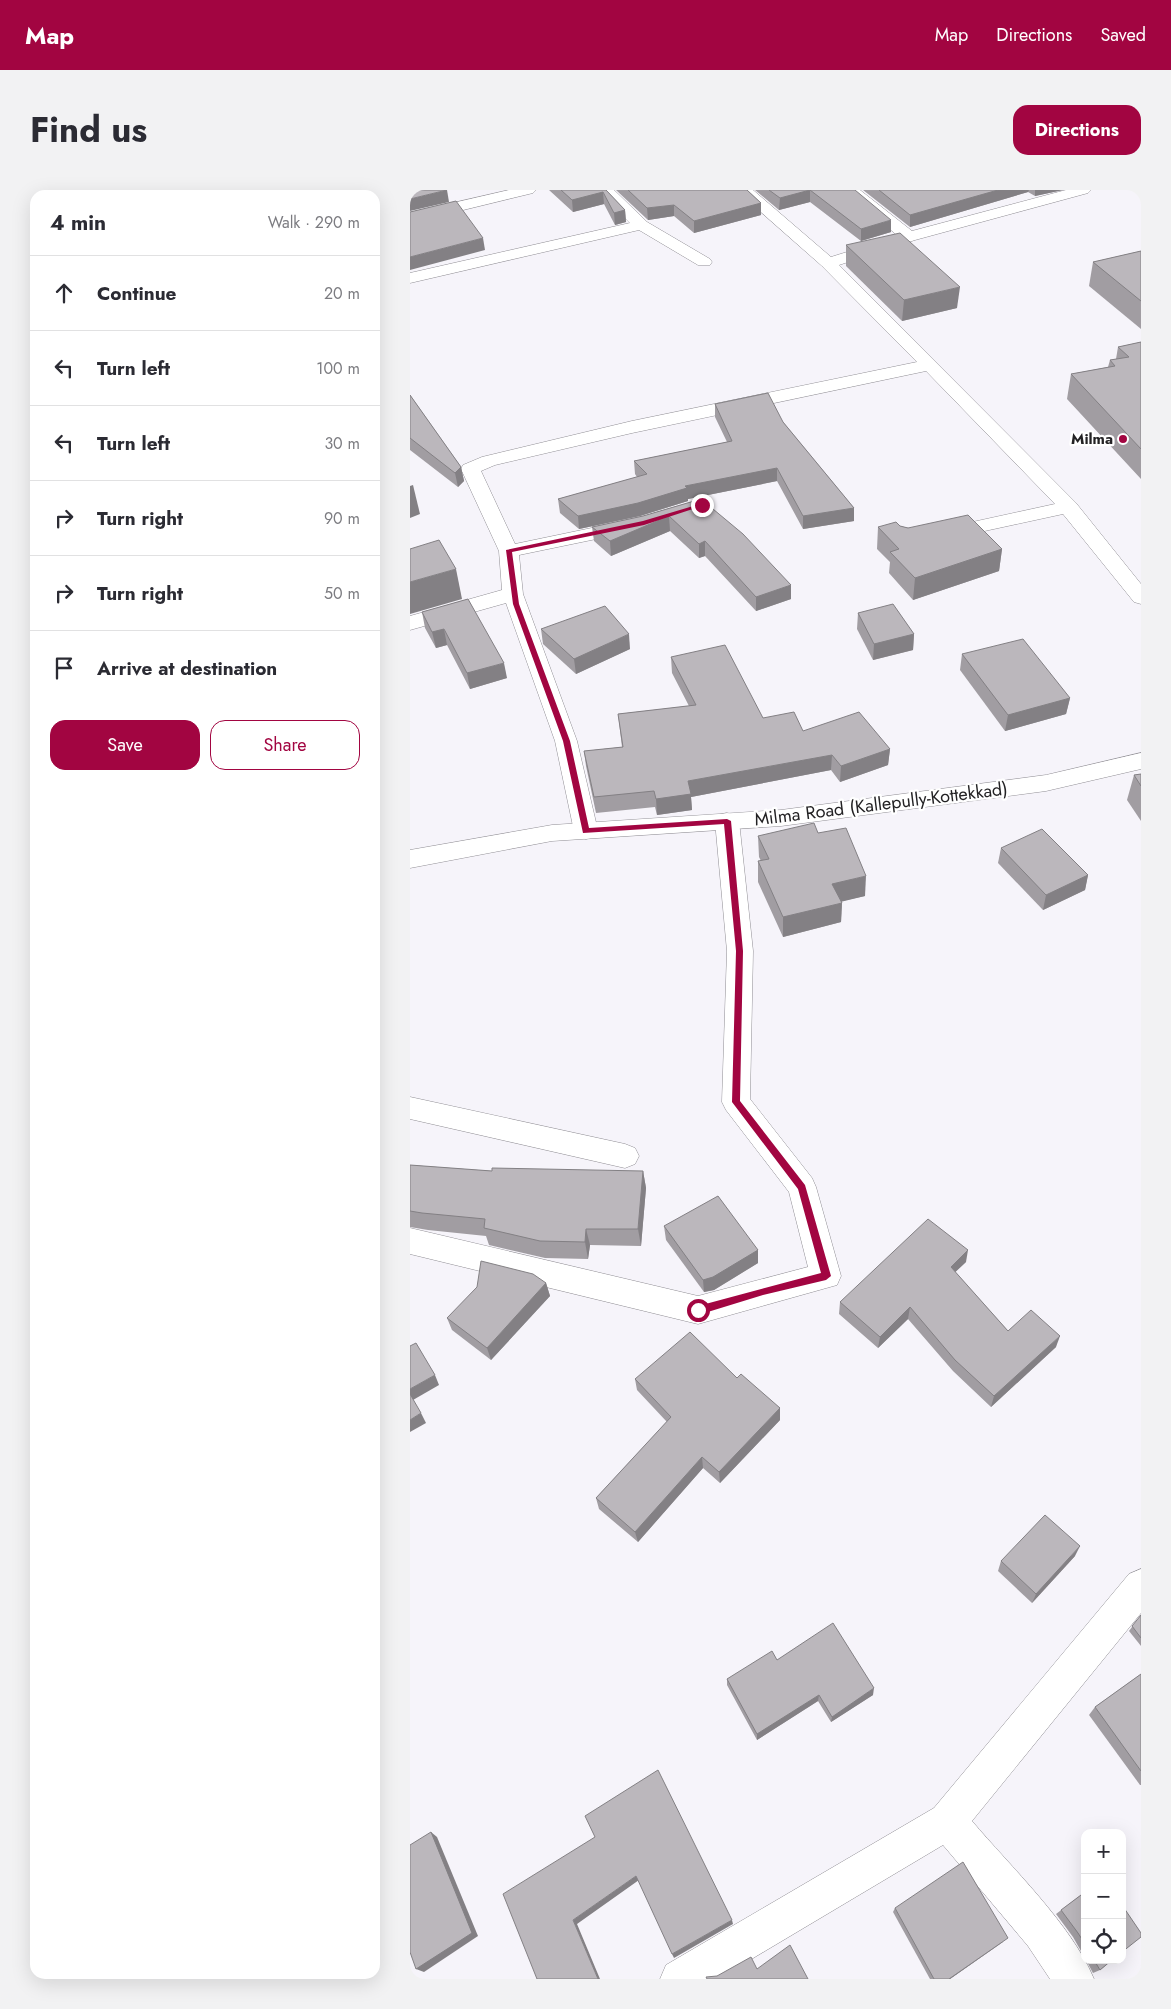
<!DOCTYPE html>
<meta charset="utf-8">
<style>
body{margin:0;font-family:Jost,sans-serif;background:#f2f2f3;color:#2b2b33}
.controls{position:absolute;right:15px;bottom:15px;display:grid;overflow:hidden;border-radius:10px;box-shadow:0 5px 20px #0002}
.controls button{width:45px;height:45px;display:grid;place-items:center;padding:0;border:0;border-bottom:1px solid #e1e1e2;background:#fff;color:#2b2b33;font:25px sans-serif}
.stop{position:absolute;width:15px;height:15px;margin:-11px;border:4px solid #a20541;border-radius:50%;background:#fff}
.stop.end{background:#a20541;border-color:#fff;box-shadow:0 1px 5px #0008}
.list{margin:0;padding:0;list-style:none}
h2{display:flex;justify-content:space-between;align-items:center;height:65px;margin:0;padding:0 20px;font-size:21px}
h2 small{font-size:16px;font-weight:400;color:#7c7c81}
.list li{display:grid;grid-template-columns:32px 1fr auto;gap:15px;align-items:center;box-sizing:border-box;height:75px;padding:0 20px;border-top:1px solid #e1e1e2}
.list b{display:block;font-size:19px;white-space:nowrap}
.list em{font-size:16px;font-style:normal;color:#7c7c81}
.actions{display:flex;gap:10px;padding:15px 20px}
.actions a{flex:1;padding:11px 0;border:1px solid #a20541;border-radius:15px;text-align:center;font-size:18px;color:#a20541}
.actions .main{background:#a20541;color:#fff}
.icon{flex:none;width:28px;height:28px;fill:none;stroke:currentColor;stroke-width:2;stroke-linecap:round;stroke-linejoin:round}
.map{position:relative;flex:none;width:731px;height:1789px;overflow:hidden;border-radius:15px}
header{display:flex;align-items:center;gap:30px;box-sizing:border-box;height:70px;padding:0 25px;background:#a20541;color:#fff}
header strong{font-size:24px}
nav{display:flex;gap:28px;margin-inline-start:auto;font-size:18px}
.intro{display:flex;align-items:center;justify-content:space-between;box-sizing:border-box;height:120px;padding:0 30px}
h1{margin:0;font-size:35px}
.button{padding:12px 22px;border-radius:15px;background:#a20541;color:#fff;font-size:18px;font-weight:700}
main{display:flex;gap:30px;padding:0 30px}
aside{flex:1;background:#fff;border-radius:15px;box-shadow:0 5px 20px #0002}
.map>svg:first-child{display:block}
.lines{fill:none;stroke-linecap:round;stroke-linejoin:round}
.minor-casing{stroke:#908e94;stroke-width:1}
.secondary-casing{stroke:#908e94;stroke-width:1}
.minor{fill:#fff;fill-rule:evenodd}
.secondary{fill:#fff;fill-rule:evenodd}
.wall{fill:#a19da2}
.shaded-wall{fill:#838084}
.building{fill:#bbb7bc;stroke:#838084}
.route{fill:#a20541}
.poi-dot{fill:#a20541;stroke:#fff;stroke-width:2}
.labels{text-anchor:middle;stroke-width:4.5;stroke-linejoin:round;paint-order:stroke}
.far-poi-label{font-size:15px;font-weight:bold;fill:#232224;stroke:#fff;text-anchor:end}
.street-label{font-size:18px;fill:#232224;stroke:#fff}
</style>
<header>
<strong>Map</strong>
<nav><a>Map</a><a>Directions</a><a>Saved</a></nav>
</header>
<div class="intro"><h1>Find us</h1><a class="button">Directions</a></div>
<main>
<aside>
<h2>4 min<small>Walk · 290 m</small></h2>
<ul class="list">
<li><svg class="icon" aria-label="ahead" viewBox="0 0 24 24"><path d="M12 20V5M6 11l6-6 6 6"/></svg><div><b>Continue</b></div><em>20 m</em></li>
<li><svg class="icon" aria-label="left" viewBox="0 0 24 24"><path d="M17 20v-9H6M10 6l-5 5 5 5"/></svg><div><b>Turn left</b></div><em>100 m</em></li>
<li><svg class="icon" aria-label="left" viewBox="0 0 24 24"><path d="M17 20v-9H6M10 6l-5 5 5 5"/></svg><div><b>Turn left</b></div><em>30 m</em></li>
<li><svg class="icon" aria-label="right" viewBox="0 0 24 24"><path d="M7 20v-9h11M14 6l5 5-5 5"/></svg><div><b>Turn right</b></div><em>90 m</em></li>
<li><svg class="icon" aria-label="right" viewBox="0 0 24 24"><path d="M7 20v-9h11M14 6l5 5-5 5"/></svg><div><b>Turn right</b></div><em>50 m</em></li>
<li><svg class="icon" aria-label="arrive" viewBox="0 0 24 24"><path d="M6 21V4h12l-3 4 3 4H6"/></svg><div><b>Arrive at destination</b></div></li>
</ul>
<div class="actions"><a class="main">Save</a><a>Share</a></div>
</aside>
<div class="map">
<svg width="731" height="1789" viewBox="0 0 731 1789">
<rect width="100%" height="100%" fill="#f6f4fa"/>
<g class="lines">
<!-- minor casing -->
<g class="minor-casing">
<g id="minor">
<polygon points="99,0 126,0 123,3 0,33 0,23"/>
<polygon points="187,0 204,0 237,32 300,69 302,72 300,75 288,75 229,40 0,93 0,83 220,33"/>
<polygon points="326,0 343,0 421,67 488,46 433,0 450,0 502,41 656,0 681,0 678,3 505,50 429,75 666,313 731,394 731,414 724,412 653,324 533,350 526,348 523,344 526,340 645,314 516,181 222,243 85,275 71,281 105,354 220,330 227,332 230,336 227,340 220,342 109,365 113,404 167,551 188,641 184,647 176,649 168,647 164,641 145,551 96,413 0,440 0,426 92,400 89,361 51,279 53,275 72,267 222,231 507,172 412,76"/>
<polygon points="317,623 325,625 329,631 343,761 340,909 402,988 406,997 431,1086 427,1095 288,1134 0,1064 0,1038 288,1106 398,1077 379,1002 316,920 312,912 317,761 305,631 309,625"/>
<polygon points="0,907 215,954 225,958 229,966 225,974 215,978 0,929"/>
<path d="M731,1379V1423L562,1631C600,1676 662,1735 684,1789H640L618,1756L533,1655L308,1789H250L256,1775L524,1618L719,1384Z"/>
</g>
</g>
<!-- secondary casing -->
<g class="secondary-casing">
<polygon id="secondary" points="731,563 731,579 636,601 371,636 142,651 0,678 0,660 142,635 371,620 636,585"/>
</g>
<!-- minor -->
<use href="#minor" class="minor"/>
<!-- secondary -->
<use href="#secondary" class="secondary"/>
</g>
<!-- wall -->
<g class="wall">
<polygon points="139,0 196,0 215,20 216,32 205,35 194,14 163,22"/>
<polygon points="206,0 337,0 351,13 351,25 284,43 264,26 238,30"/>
<polygon points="345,0 445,0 481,42 451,51 400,12 369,20"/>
<polygon points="453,0 653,0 625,6 618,2 500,37"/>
<polygon points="436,55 547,118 492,131 436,76"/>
<polygon points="731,61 731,139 679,96 683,72"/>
<polygon points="731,152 731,289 657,209 661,184 698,177 700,170 706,169 708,157"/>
<polygon points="0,205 51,277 54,291 48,297 0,260"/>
<polygon points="305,214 373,232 444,318 444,331 393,339 367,291 278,309 278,311 230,326 169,339 150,323 148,309 227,287 225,284 224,271 317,252 305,227"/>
<polygon points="291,309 381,395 381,409 346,421 295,366 289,368 260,341 201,366 184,351 182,337 233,326"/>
<polygon points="490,336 592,359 589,381 503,410 479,383 480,372 467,359 468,337"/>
<polygon points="12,422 97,488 60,499 37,455 26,458 15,438"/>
<polygon points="448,423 504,444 503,460 463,470 447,439"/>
<polygon points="131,439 220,459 166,484 133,454"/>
<polygon points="552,464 660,508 656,524 595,541 550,480"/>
<polygon points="261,467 353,528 393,541 480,559 478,575 430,592 421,580 281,607 282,620 247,625 245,617 186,623 176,576 174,561 212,557 208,524 279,516 262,483"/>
<polygon points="731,584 731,631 717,610 724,585"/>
<polygon points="408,643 455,706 432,711 431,732 373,747 348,692 348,671 351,671 349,667 348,646"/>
<polygon points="591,658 678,685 675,700 633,720 588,673"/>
<polygon points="0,975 82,981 233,981 236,998 231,1056 180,1055 178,1069 135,1068 79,1055 76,1046 18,1040 0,1037"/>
<polygon points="254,1036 348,1060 348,1073 304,1100 294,1102 256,1050"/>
<polygon points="556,1072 545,1082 598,1141 646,1157 581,1217 543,1181 498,1129 468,1158 429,1124 430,1112"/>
<polygon points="136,1093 140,1106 81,1170 42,1140 37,1128"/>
<polygon points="327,1188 370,1218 370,1230 310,1293 293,1278 228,1352 189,1319 186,1308 257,1232 227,1200 225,1189"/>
<polygon points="665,1366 622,1413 588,1381 591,1371"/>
<polygon points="731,1425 731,1456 719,1441"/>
<polygon points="367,1470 463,1505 421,1532 408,1511 347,1550 317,1495 317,1489"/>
<polygon points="731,1484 731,1595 730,1595 679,1525 685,1517"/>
<polygon points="675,1702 675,1768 663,1747 646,1724"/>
<polygon points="485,1718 593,1752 540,1789 520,1789 483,1722"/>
<polygon points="676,1770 702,1770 690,1780 683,1783"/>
</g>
<!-- shaded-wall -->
<g class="shaded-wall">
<polygon points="37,0 39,12 0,21 0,9"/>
<polygon points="400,0 400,12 369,20 370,8"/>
<polygon points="588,0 619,0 618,2 500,37 500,25"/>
<polygon points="625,0 653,0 625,6"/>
<polygon points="193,2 194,14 163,22 162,10"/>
<polygon points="351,13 351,25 284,43 284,31"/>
<polygon points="264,15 264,26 238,30 237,18"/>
<polygon points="215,20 216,32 205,35 204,23"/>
<polygon points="481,30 481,42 451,51 451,39"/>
<polygon points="73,48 75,60 0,80 0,67"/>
<polygon points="550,97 547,118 492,131 494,110"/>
<polygon points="51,277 54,291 48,297 45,283"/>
<polygon points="367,278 367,291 278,309 278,311 230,326 169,339 168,326 275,296"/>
<polygon points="3,295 10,324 0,328 0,296"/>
<polygon points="444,318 444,331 393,339 393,326"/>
<polygon points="259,326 260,341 201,366 200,351"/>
<polygon points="295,351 295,366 289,368 289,354"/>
<polygon points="592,359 589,381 503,410 505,388"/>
<polygon points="46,379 52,409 0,424 0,392"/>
<polygon points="381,395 381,409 346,421 346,407"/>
<polygon points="34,439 37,455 26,458 22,442"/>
<polygon points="219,444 220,459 166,484 164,469"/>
<polygon points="504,444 503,460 463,470 464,454"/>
<polygon points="94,473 97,488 60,499 57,483"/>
<polygon points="660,508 656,524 595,541 598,525"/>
<polygon points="480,559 478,575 430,592 431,576"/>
<polygon points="422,565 421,580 281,607 282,620 247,625 246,609 278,591"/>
<polygon points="678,685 675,700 633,720 636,705"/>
<polygon points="456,686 455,706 422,714 422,694"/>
<polygon points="432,713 431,732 373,747 373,727"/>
<polygon points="233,981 236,998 231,1056 228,1039"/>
<polygon points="176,1039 180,1055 178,1069 175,1052"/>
<polygon points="348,1060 348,1073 304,1100 294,1102 293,1090"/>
<polygon points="558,1060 556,1072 538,1089 541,1077"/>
<polygon points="136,1093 140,1106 81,1170 77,1158"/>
<polygon points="500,1117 498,1129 468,1158 470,1147"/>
<polygon points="650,1146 646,1157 581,1217 584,1206"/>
<polygon points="25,1185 29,1195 3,1210 0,1205 0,1199"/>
<polygon points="370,1218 370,1230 310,1293 309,1282"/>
<polygon points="11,1223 16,1233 0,1242 0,1230"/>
<polygon points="292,1267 293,1278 228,1352 225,1342"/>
<polygon points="670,1356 665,1366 622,1413 626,1404"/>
<polygon points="464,1498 463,1505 421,1532 422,1527"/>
<polygon points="409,1505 408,1511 347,1550 347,1544"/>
<polygon points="21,1642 27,1647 68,1746 14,1782 6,1779"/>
<polygon points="226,1686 229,1690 167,1734 190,1789 188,1789 163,1730"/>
<polygon points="322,1730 323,1734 264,1768 262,1764"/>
<polygon points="598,1748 540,1789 539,1789"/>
</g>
<!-- building -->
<g class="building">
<polygon points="0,0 37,0 0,9"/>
<polygon points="151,0 196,0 215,20 204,23 193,2 162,10"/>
<polygon points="218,0 337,0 351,13 284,31 264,15 237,18"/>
<polygon points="359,0 445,0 481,30 451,39 400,0 370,8"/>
<polygon points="469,0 588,0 500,25"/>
<polygon points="46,11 73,48 0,67 0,22"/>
<polygon points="490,43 550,97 494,110 436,55"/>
<polygon points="731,61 731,111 683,72"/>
<polygon points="731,152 731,259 661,184 705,176 700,170 719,167 708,157"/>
<polygon points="358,203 373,232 444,318 393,326 367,278 275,296 277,298 228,313 168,326 148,309 237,284 224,271 322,251 305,214"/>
<polygon points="0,205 51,277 45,283 0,248"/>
<polygon points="291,309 333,344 381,395 346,407 295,351 289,354 259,326 200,351 182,337 233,326"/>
<polygon points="558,325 592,359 505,388 480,362 489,359 468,337 486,332 490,336 498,338"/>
<polygon points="29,350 46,379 0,392 0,359"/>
<polygon points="58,409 94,473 57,483 34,439 22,442 12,422"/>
<polygon points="483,414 504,444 464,454 448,423"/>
<polygon points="195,416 219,444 164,469 131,439"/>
<polygon points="613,449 660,508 598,525 552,464"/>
<polygon points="315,455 353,528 384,522 393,541 449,522 480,559 431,576 422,565 278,591 281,604 246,609 244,601 184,607 174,561 213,557 208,524 286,515 261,467"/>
<polygon points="731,584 731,596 724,585"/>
<polygon points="404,633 408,643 436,638 456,686 422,694 432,713 373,727 348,671 359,669 348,646"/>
<polygon points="632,639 678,685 636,705 591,658"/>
<polygon points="0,975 82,981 82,978 233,981 228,1039 176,1039 175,1052 130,1051 74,1038 75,1029 12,1023 0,1021"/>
<polygon points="308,1006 348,1060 303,1087 293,1090 254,1036"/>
<polygon points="518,1029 558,1060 541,1077 598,1141 621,1120 650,1146 584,1206 545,1170 500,1117 470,1147 430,1112"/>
<polygon points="71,1071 123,1084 136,1093 77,1158 37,1128 67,1097"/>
<polygon points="280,1142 327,1188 331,1184 370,1218 309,1282 292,1267 225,1342 186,1308 261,1227 225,1189"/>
<polygon points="6,1153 25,1185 0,1199 0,1156"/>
<polygon points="0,1204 11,1223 0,1230"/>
<polygon points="635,1325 670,1356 626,1404 591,1371"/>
<polygon points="731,1425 731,1448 722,1436"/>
<polygon points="423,1433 464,1498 422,1527 409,1505 347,1544 317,1489 362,1461 367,1470"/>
<polygon points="731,1484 731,1581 685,1517"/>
<polygon points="248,1580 322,1730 262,1764 226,1686 163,1730 188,1789 127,1789 93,1704 185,1647 175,1626"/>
<polygon points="21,1642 62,1743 6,1779 0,1762 0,1655"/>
<polygon points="553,1672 598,1748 539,1789 524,1789 485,1718"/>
<polygon points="675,1702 675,1754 668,1743 651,1720"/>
<polygon points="712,1715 731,1743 731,1747 712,1762"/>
<polygon points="380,1755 398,1789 297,1789 296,1787 307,1786 341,1767 347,1779"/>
<polygon points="684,1770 702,1770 690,1780"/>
</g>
<!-- route -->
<polygon class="route" points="290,314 295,315 234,335 102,362 109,414 160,551 179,638 317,629 321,631 333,761 330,911 395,995 421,1086 416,1090 353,1105 288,1125 283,1120 288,1116 411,1083 388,999 322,912 326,761 314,634 173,643 153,551 103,414 96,360 233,331"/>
<!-- markers -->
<circle class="poi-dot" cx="713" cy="249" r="5"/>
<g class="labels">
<!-- far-poi labels -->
<g class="far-poi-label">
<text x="703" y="254">Milma</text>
</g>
<!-- street labels -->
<g class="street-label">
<text transform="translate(471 614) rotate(-7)" y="6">Milma Road (Kallepully-Kottekkad)</text>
</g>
</g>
</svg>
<div class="controls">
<button>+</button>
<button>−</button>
<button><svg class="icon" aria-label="locate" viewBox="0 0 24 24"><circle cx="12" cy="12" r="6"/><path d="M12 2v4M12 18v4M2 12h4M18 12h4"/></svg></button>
</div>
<div class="stop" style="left:288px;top:1120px"></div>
<div class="stop end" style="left:292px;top:315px"></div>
</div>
</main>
